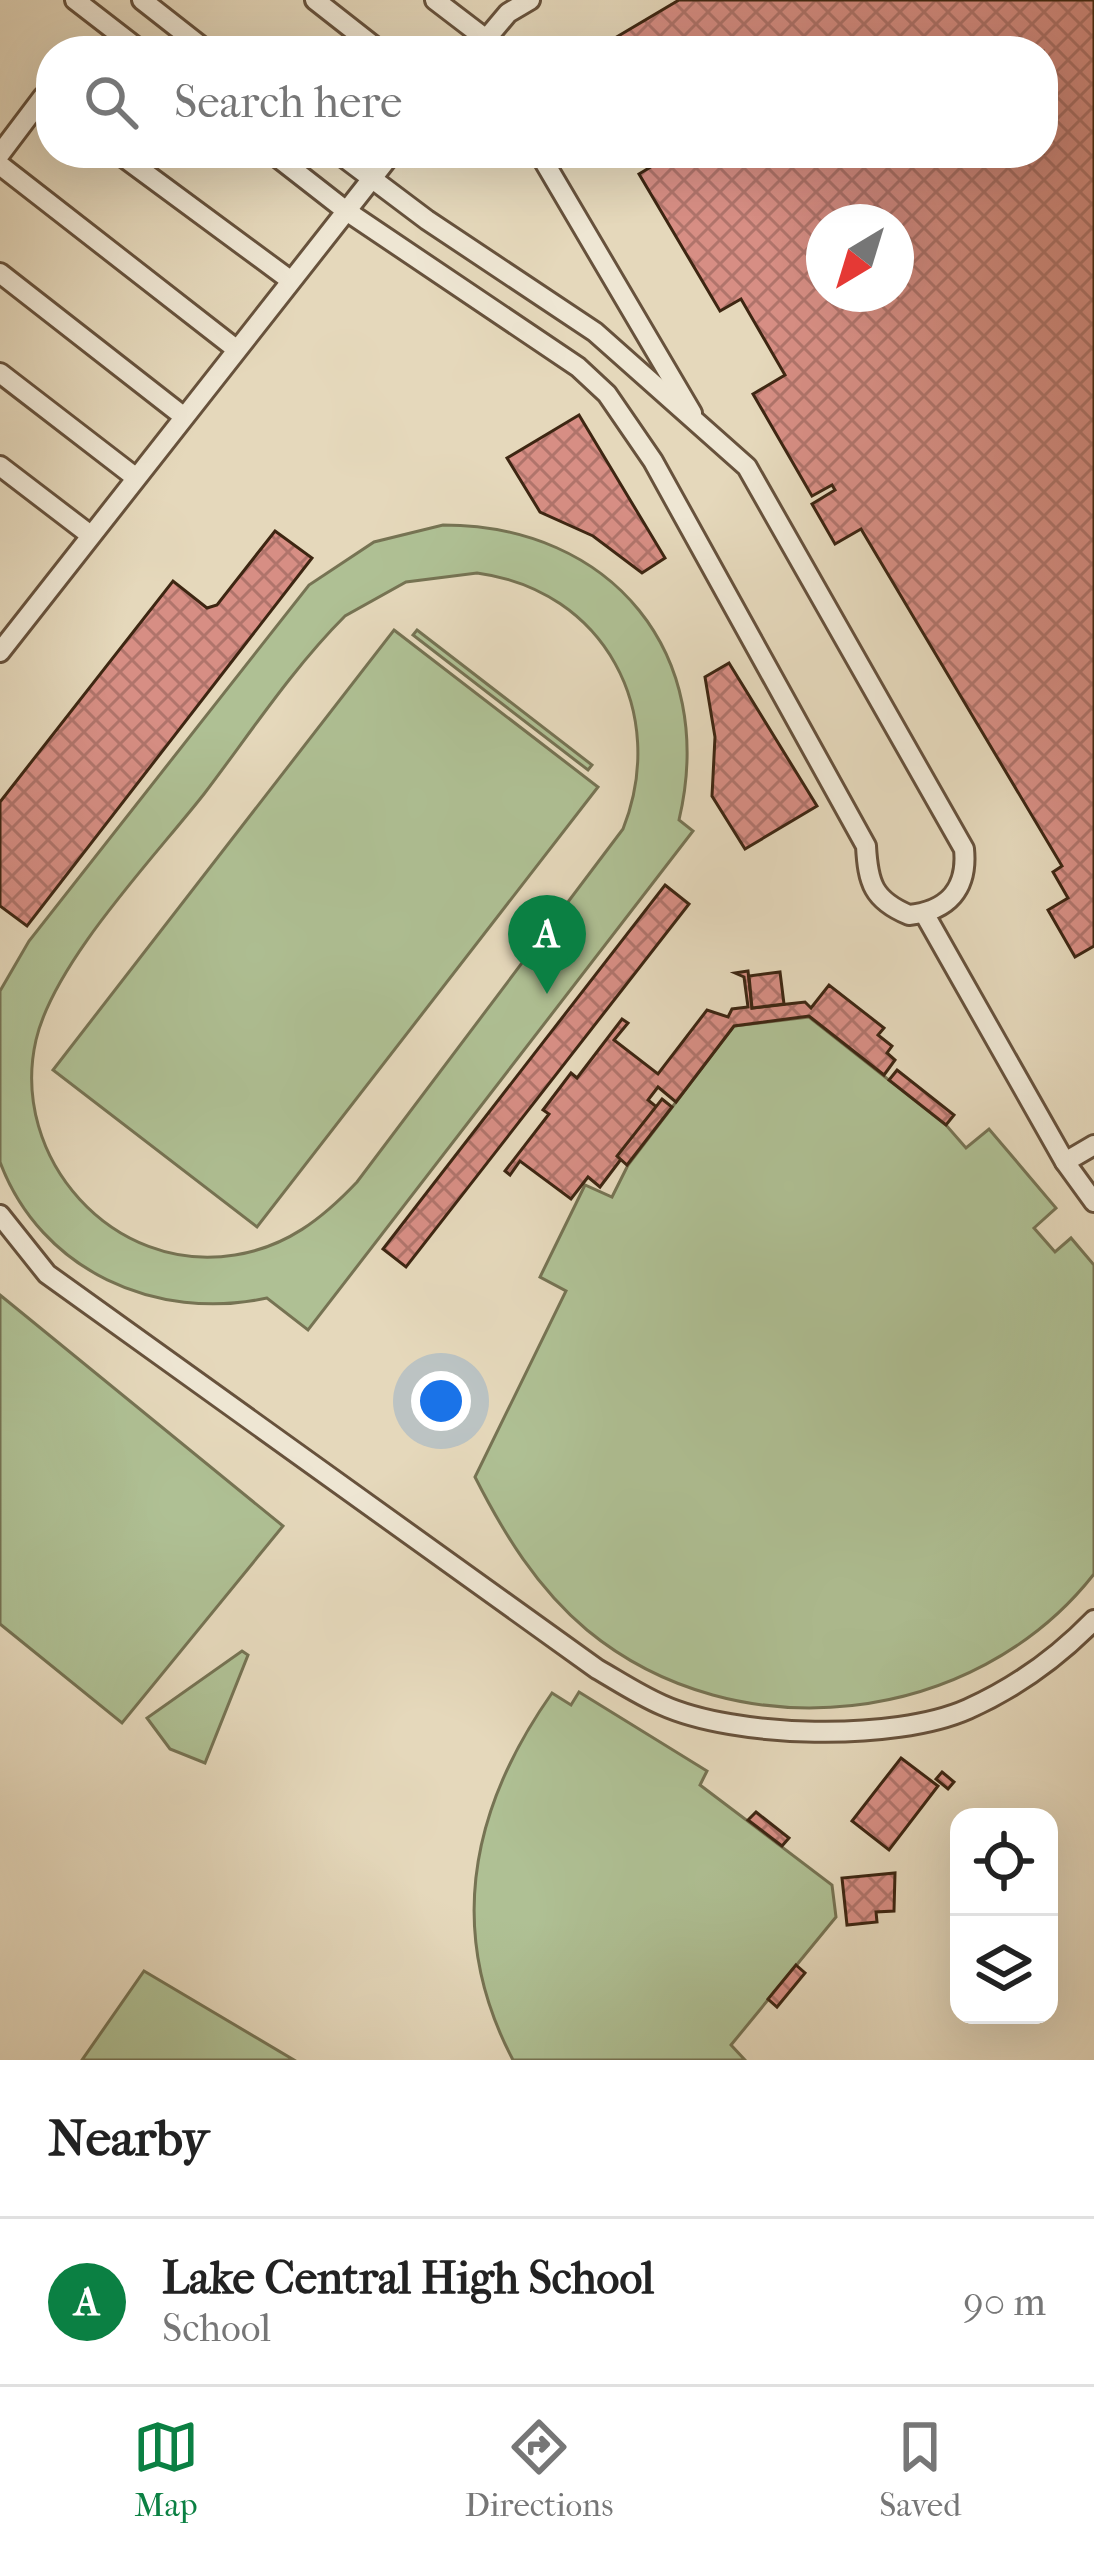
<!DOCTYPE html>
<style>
body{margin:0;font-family:"IM FELL French Canon",serif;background:#f2f2f2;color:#222}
.controls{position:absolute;right:36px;bottom:36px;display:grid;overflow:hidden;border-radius:24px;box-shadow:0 12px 48px #0002}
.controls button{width:108px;height:108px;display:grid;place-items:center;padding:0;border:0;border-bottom:3px solid #e0e0e0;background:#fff;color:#222;font:60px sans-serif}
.compass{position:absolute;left:806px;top:204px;width:108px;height:108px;border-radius:50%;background:#fff;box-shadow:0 12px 48px #0002;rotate:218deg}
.you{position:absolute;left:441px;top:1401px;width:42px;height:42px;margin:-30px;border:9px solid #fff;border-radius:50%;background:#1a73e8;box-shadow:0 0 0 18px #1a73e833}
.badge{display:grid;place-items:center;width:78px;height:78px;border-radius:50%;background:#0b8043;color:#fff;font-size:39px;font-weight:700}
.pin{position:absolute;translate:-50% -99px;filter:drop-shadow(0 3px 6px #0008)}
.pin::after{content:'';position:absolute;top:63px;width:42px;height:36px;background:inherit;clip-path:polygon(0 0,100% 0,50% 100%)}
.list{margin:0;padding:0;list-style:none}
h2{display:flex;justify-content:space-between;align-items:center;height:156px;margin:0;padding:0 48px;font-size:51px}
h2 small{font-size:39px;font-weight:400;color:#767676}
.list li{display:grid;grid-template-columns:78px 1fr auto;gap:36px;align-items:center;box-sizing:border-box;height:168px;padding:0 48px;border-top:3px solid #e0e0e0}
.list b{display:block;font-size:45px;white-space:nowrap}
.list p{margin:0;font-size:39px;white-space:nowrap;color:#767676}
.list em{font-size:39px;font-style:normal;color:#767676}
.icon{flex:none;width:66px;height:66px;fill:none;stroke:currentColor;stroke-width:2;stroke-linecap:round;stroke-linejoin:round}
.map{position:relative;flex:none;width:1094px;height:2060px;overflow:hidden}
.search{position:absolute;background:#fff;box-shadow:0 12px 48px #0002;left:36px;right:36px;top:36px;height:132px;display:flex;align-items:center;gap:30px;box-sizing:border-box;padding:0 42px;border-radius:48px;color:#767676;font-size:45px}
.sheet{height:324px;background:#fff}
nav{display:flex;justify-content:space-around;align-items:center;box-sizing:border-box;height:168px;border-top:3px solid #e0e0e0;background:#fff;font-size:33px;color:#767676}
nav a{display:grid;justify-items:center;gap:6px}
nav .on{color:#0b8043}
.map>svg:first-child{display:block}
.green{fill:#afc094;stroke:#767353;stroke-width:3;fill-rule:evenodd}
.building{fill:url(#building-cross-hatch);stroke:#3d2612;stroke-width:3;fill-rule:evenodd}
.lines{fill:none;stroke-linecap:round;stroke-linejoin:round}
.service-casing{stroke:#67523c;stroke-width:24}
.service{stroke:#eee6d3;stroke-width:18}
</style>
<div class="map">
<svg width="1094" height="2060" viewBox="0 0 1094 2060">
<defs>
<pattern id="building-cross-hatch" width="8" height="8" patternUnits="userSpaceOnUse" patternTransform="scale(3)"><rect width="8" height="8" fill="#d78e84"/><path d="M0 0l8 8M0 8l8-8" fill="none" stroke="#b0746b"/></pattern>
</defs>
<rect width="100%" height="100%" fill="#e5d8bb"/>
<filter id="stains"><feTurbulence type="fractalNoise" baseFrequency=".00167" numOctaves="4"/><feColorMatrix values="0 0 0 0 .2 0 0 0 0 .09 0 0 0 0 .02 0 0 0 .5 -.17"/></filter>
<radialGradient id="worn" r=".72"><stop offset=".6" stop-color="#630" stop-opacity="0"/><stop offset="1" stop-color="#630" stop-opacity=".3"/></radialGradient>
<!-- green -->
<g class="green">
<path d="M443,525C612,525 718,654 679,820L693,831L308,1330L267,1298C156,1322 41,1271 0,1162V991L29,941L309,585L374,542ZM477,573C605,590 669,713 623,829L357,1182C322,1219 286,1247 235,1255C113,1275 9,1158 36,1040C54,962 153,859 204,794C249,735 292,669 345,616L406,582Z"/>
<polygon points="394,630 598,787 257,1227 53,1070"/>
<polygon points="417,630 592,765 588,770 413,635"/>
<path d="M809,1017L946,1125L966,1148L989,1129L1056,1208L1034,1228L1055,1252L1071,1238L1094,1265V1574C975,1726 737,1754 587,1630C537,1588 504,1534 475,1477L566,1291L540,1277L585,1185L612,1197L628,1165L734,1026Z"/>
<polygon points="0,1295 283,1526 122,1723 0,1624"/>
<polygon points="242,1651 248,1655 205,1763 170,1749 147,1718"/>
<path d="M579,1692L707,1771L700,1785L832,1885L836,1917L731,2045L745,2060H513C445,1931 471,1808 552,1693L571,1705Z"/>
<polygon points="144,1971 294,2060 82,2060"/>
</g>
<!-- building -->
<g class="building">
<path d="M679,0H1094V946L1075,957L1048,910L1068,898L1053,872L1062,866L861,529L835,544L812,504L835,490L832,485L812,496L753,394L785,375L741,299L720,311L639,174L659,162L653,153H1043V51H593ZM824,222H896V294H824Z"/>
<polygon points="579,415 665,558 642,573 593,536 540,512 507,458"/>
<polygon points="275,531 312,558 27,926 0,906 0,802 173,581 207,608 217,605"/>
<polygon points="729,663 817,806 745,849 712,796 715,737 705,677"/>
<polygon points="665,885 689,904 406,1267 383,1249"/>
<polygon points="748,971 752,1008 805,1002 811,1008 829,985 884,1028 878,1035 892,1046 887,1053 895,1060 884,1075 809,1016 734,1026 676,1102 658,1087 648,1100 659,1109 600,1187 588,1177 571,1199 520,1161 510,1175 505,1171 549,1114 543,1110 571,1073 577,1078 622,1019 628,1023 614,1040 658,1074 707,1010 728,1017 732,1009 748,1007 744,977 735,973"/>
<polygon points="780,972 784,1004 752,1008 749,976"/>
<polygon points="897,1070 954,1115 946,1125 889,1080"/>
<polygon points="662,1099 672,1107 627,1165 617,1156"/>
<polygon points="901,1758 938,1786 889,1850 852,1821"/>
<polygon points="942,1772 954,1782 948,1789 936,1779"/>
<polygon points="756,1812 789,1838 782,1846 748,1820"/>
<polygon points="895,1873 894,1911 876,1912 877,1922 847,1925 842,1878"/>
<polygon points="796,1965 805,1973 777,2007 768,1999"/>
</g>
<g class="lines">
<!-- service casing -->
<g class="service-casing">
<g id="service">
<polyline points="75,0 141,51"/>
<polyline points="142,0 207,51"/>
<polyline points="315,0 380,51"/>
<polyline points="435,0 486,39"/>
<polyline points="476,51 508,13 530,0"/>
<polyline points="118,153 290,280"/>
<path d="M272,153L345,210L578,367L607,394L653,461L866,846C868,883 873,900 909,915C948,911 968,889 964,849L747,467L595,332L427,220L338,153"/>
<polyline points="539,153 692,413"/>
<polyline points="0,154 43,97 51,103"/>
<polyline points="0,165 236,349"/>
<polyline points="0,273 183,416"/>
<polyline points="0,373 135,477"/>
<polyline points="0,466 89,534"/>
<polyline points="0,652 392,153"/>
<polyline points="924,913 1065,1162 1094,1202"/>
<polyline points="1065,1162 1094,1145"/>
<path d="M0,1215L47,1274L597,1669C618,1681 639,1695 662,1705C735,1738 894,1742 968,1709C1017,1687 1057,1658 1094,1620"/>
</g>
</g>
<!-- service -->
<use href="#service" class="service"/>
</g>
<rect width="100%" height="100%" filter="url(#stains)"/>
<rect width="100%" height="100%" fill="url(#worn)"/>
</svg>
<div class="controls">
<button><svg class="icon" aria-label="locate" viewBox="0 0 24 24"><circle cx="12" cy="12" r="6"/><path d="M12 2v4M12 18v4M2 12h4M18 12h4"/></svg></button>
<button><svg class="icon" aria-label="layers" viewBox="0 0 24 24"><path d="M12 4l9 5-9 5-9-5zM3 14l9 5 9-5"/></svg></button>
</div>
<svg class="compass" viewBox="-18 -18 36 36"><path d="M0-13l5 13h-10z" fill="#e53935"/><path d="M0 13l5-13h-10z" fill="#767676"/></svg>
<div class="you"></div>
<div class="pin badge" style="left:547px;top:994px">A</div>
<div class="search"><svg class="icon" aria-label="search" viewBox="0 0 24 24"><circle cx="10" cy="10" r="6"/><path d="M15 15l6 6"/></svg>Search here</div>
</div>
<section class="sheet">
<h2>Nearby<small></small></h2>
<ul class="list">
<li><span class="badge">A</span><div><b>Lake Central High School</b><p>School</p></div><em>90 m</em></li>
</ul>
</section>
<nav>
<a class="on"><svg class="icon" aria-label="map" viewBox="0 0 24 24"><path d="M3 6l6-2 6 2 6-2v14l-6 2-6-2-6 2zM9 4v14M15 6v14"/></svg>Map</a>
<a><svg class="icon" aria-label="directions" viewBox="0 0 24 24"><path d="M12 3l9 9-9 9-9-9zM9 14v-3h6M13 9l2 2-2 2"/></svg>Directions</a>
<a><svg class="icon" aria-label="saved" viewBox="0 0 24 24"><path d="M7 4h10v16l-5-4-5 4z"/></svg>Saved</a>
</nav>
